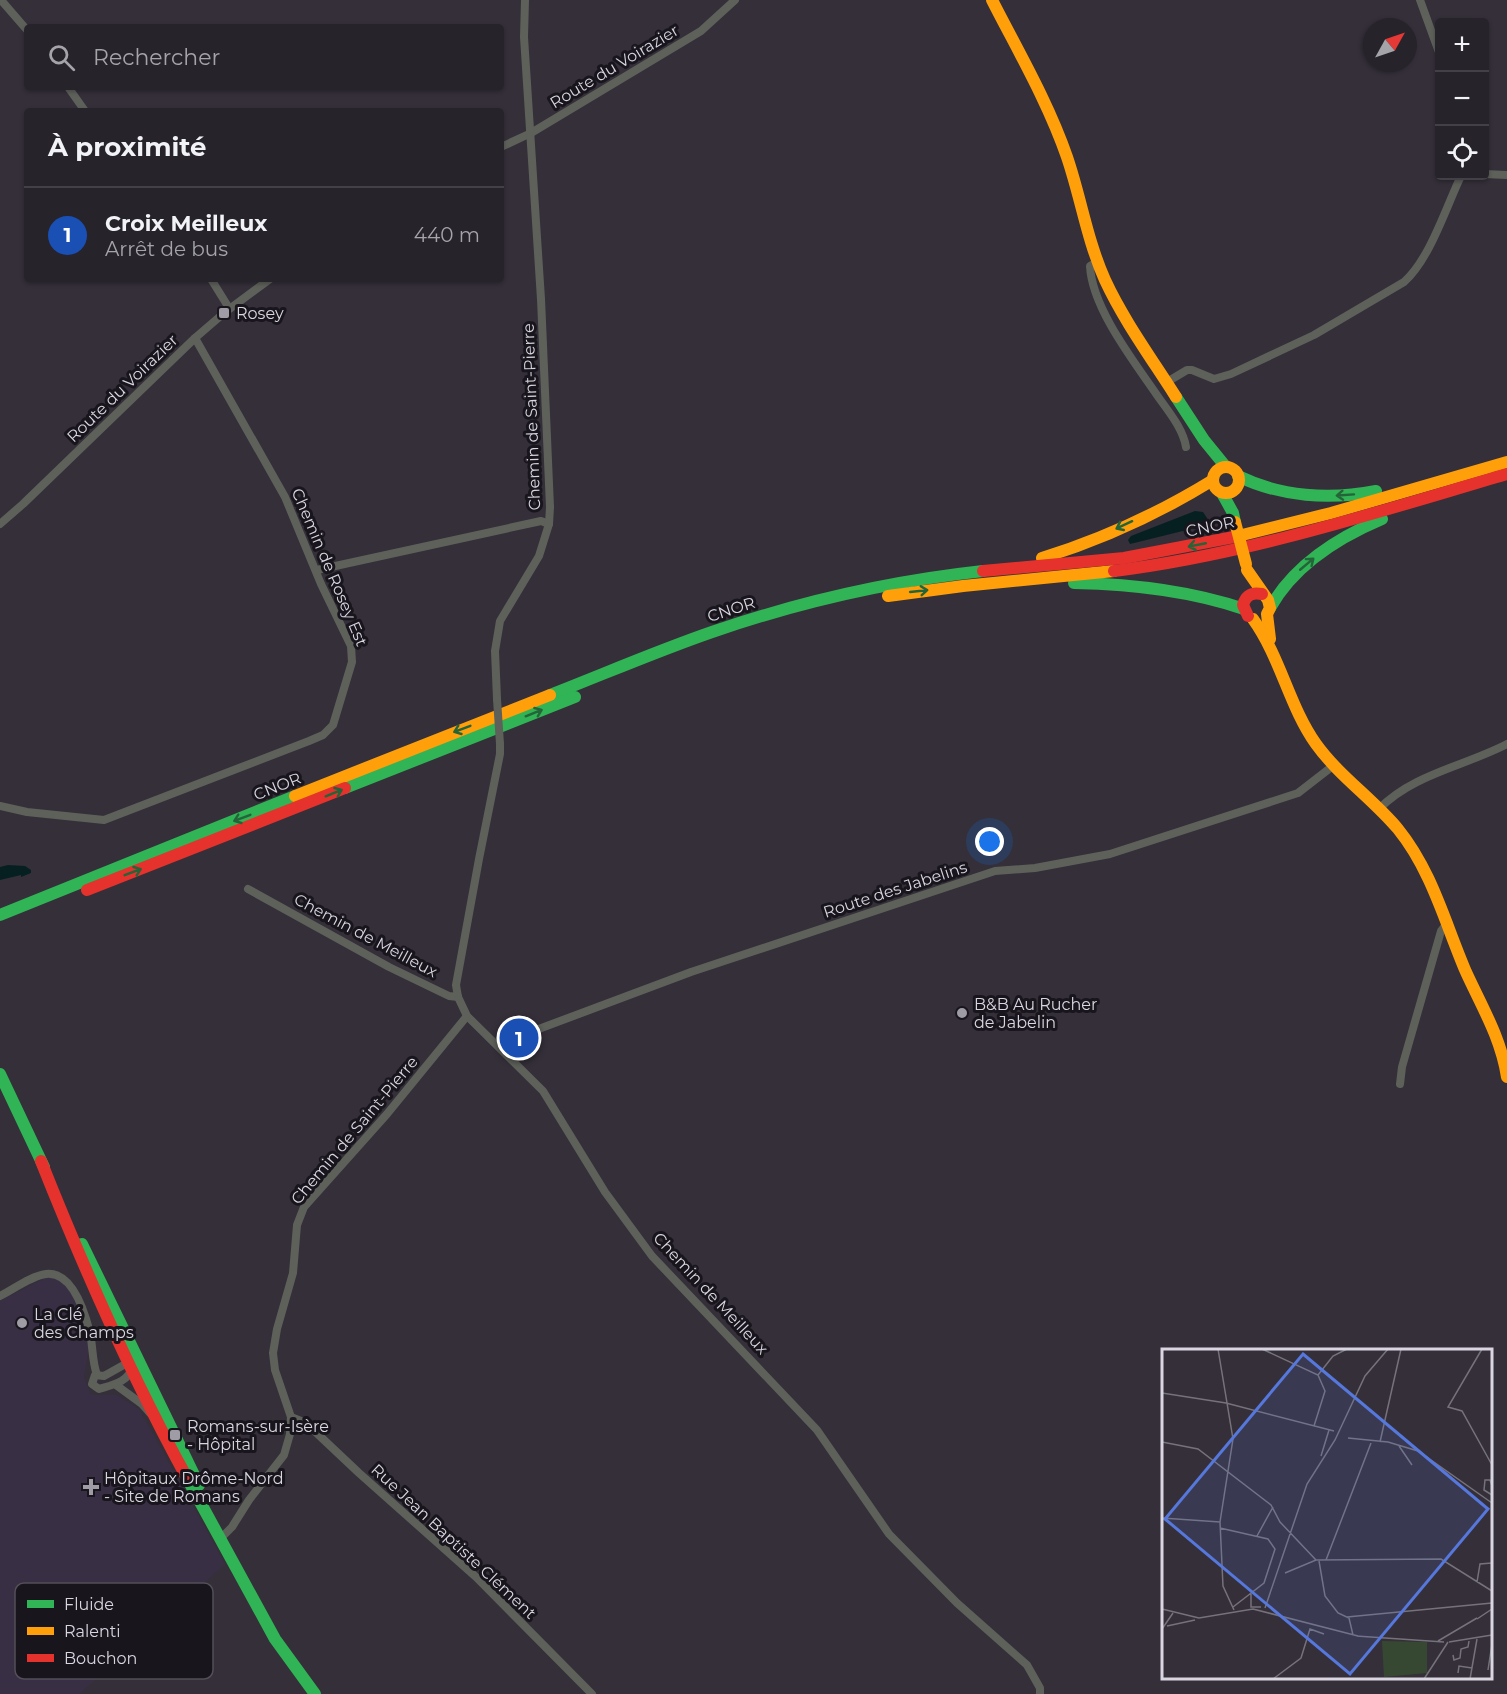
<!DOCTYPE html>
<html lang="fr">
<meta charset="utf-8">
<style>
body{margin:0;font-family:Montserrat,sans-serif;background:#332f37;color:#f1f3f6}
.controls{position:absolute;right:18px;top:18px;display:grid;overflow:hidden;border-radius:6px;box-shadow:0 2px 4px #0004}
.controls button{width:54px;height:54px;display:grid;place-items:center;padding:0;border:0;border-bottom:2px solid #434047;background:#27232b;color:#f1f3f6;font:30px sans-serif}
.compass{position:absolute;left:1363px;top:18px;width:54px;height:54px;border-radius:50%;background:#27232b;box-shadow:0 2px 4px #0004;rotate:50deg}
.you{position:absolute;left:990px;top:842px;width:21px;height:21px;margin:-15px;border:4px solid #fff;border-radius:50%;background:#1a73e8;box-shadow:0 0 0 9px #1a73e833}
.badge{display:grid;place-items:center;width:39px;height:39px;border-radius:50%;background:#8c9099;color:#fff;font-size:20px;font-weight:700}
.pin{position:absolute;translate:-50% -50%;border:3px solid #fff;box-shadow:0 2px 6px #0006}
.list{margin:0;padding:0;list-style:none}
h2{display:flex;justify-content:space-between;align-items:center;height:78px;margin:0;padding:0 24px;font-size:26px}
h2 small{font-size:20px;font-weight:400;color:#a4a4a9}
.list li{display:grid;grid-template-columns:39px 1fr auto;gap:18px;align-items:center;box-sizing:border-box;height:96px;padding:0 24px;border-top:2px solid #434047}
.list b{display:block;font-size:22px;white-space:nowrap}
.list p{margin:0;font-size:20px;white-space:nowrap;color:#a4a4a9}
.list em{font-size:20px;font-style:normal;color:#a4a4a9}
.icon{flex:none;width:33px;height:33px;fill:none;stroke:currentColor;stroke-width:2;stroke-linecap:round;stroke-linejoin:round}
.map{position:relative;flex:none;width:1507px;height:1694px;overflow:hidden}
.search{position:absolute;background:#27232b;box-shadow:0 2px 4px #0004;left:24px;top:24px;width:480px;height:66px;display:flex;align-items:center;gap:15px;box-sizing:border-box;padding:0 21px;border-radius:6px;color:#a4a4a9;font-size:22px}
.panel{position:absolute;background:#27232b;box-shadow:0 2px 4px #0004;left:24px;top:108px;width:480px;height:174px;border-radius:6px}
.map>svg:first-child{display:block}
.built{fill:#392f45}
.water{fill:#062021}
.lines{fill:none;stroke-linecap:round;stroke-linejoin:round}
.street{stroke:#5e615a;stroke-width:8}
.fast{stroke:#30b455;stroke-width:12}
.slow{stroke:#ff9f0a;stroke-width:12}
.jam{stroke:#e5322d;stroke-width:12}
.street-bridge{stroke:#5e615a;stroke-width:8}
.slow-bridge{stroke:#ff9f0a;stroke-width:12}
.oneway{stroke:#246439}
.poi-dot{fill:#a09ca6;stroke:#19151d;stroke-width:2}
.labels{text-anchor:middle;stroke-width:6;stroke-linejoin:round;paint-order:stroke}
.street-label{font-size:16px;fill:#dad6e1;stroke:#19151d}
.poi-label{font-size:16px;fill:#dad6e1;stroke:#19151d;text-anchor:start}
.inset-road{fill:none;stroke:#76727c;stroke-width:1.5}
.view{fill:#5677db;fill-opacity:0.15;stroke:#5677db;stroke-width:3}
.inset-edge{fill:none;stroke:#dad6e1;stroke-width:3}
.key{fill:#19151d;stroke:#534f58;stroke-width:1.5}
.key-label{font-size:16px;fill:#dad6e1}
</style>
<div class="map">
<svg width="1507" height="1694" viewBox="0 0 1507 1694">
<rect width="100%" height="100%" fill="#342f39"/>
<!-- built -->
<polygon class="built" points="49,1276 61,1280 72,1291 81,1316 89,1348 84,1377 91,1395 117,1395 139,1409 225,1564 79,1694 0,1694 0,1301"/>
<!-- water -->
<g class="water">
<polygon points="1195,511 1203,512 1207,518 1207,525 1130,544 1128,540 1131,536"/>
<polygon points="8,865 25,866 31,870 31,873 21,877 21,875 0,880 0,867"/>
</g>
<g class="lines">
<!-- street -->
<g class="street">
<polyline points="1,0 27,30"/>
<polyline points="1420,0 1440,55"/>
<polyline points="68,87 85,111"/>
<polyline points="501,147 531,133 701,31 735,0"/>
<polyline points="1484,174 1507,175"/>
<path d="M1097,262L1090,266C1092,309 1136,364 1159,398C1169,412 1183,429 1186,447"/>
<polyline points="211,279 229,308"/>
<path d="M1167,382L1187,370H1192L1214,379L1231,374L1314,335L1404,282C1430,259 1446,207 1461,176"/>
<polyline points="0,524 23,504 195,338 224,313 270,279"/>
<polyline points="317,570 541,521 549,524"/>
<polyline points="497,699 495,651 500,621 539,556 549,524 550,507 541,299 524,37 525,0"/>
<polyline points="500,744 500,754 479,859 456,985 458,997 467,1016 543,1091 605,1192 652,1256 817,1430 889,1534 957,1603 1027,1665 1040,1688 1040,1694"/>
<polyline points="0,806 27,812 104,820 309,741 323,735 333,725 352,662 351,646 321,584 285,497 195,338"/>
<path d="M1379,809C1413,774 1465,766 1507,744"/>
<polyline points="248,889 389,967 449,996 458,997"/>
<polyline points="501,1048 520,1036 691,972 995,871 1035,868 1110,854 1298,793 1334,765"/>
<polyline points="1400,1084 1402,1067 1441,931 1448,922"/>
<path d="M0,1296C14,1289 31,1276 46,1274C73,1271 85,1313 90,1333C93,1347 92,1361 97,1375"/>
<path d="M132,1363L129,1362L104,1376L95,1375L92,1384L99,1389C112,1385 129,1382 133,1366"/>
<polyline points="116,1385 142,1404 150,1413"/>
<polyline points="291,1417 306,1423 359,1473 476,1577 592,1694"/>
<polyline points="223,1536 232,1527 249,1500 284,1455 290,1434 291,1417 275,1370 273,1353 277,1329 293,1273 297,1225 304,1207 387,1114 467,1016"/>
</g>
<!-- fast -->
<g class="fast">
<polyline points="1176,397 1204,440 1226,467"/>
<path d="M1238,476C1281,497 1330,500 1376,491"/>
<polyline points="1222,493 1233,513 1235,522"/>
<path d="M1074,583C1130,584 1191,591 1244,609"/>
<path d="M1270,608C1294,565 1337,538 1382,519"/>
<path d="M550,695C604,674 657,651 712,632C799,602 891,581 983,571"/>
<polyline points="345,788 575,697"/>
<polyline points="0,915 295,796"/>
<polyline points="0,1074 44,1167"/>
<polyline points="82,1244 199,1485"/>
<polyline points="187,1478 275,1639 315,1694"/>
</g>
<!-- slow -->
<g class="slow">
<path d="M992,0C1018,51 1048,102 1067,157C1081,198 1087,240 1105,280C1124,321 1152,359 1176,397"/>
<circle cx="1226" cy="480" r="13"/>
<polyline points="1234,537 1331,513 1507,462"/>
<path d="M1042,558C1100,540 1161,512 1213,480"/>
<polyline points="1247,570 1268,600 1270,608 1267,614 1270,639"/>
<polyline points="888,596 963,586 1114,571"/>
<path d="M1253,619C1281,658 1289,706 1316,744C1339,776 1373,799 1398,829C1432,871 1445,923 1466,972C1482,1007 1501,1038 1507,1077"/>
<polyline points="295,796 550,695"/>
</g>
<!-- jam -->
<g class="jam">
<polyline points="983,571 1124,558 1234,537"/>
<path d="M1114,571C1249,554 1377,512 1507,474"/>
<path d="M1248,616L1243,605C1246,595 1252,592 1262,594"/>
<polyline points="87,890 345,788"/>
<path d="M41,1161C84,1269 131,1376 187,1478"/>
</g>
<!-- street-bridge -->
<polyline class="street-bridge" points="497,699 500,744"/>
<!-- slow-bridge -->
<polyline class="slow-bridge" points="1235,522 1246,564"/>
</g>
<!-- one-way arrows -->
<defs><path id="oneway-shaft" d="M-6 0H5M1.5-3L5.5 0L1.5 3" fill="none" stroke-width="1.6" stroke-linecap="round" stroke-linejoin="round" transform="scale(1.5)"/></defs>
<g class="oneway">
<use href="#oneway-shaft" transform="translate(1345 495) rotate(176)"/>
<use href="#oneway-shaft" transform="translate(1124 525) rotate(155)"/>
<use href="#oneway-shaft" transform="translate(1197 545) rotate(169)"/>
<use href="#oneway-shaft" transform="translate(1307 564) rotate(-40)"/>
<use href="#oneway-shaft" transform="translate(919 591) rotate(-6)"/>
<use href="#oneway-shaft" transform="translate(534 713) rotate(-22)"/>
<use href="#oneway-shaft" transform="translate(462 729) rotate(159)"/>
<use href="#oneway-shaft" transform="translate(334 793) rotate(-22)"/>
<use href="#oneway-shaft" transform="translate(242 818) rotate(159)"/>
<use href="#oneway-shaft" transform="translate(133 872) rotate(-21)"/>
</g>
<!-- markers -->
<g class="poi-dot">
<rect x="218" y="307" width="12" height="12" rx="3"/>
<circle cx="962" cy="1013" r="6"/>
<circle cx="22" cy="1323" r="6"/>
<rect x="169" y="1429" width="12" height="12" rx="3"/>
<path d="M88 1478h6v6h6v6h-6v6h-6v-6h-6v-6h6z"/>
</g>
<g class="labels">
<!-- street labels -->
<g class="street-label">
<text transform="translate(614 66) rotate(-31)" y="6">Route du Voirazier</text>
<text transform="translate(122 388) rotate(-44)" y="6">Route du Voirazier</text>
<text transform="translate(531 417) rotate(-92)" y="6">Chemin de Saint-Pierre</text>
<text transform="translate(1210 526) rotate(-12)" y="6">CNOR</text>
<text transform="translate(330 567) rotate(67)" y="6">Chemin de Rosey Est</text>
<text transform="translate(731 609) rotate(-18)" y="6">CNOR</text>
<text transform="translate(277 786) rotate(-22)" y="6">CNOR</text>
<text transform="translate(895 889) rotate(-18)" y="6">Route des Jabelins</text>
<text transform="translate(366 935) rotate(28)" y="6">Chemin de Meilleux</text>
<text transform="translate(354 1130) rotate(-50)" y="6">Chemin de Saint-Pierre</text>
<text transform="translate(711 1293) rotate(47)" y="6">Chemin de Meilleux</text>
<text transform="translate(454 1541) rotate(43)" y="6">Rue Jean Baptiste Clément</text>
</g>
<!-- poi labels -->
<g class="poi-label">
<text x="236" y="319">Rosey</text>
<text x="974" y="1010">B&amp;B Au Rucher<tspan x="974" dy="18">de Jabelin</tspan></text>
<text x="34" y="1320">La Clé<tspan x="34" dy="18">des Champs</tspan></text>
<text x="187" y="1432">Romans-sur-Isère<tspan x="187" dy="18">- Hôpital</tspan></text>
<text x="104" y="1484">Hôpitaux Drôme-Nord<tspan x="104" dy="18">- Site de Romans</tspan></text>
</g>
</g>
<!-- overview -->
<g transform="translate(1162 1349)">
<rect width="330" height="330" fill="#342f39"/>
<path d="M220,292L265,293V324L222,328Z" fill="#374832"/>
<path class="inset-road" d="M56,0L71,90L58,173L61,237L72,261M100,0L156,26L163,42L152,77M320,0L286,58L300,62L330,116M156,26L171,7L185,0M0,44L64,54L172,82M186,89L226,93L256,102L330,154M0,93L36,100L109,156L118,173L154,211M218,93L239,0M237,97L250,116M159,107L167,81M330,137L328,131H323L322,141L330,146M0,169L58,173M58,179L106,190L113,200L102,234L71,258M95,187L111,158M164,211L209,94M157,212L163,247L176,264L187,269L191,286M123,224L154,211L279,210L330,242M315,233L318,215L330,214M89,245V258H99M103,259L145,135L173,91L203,27L226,0M0,260L37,269L91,260L196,287M185,268L330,254M315,270L330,260M5,277L33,271M0,280L11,264M194,287L282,293M276,292L315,269M287,293L330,286M291,306L292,311L298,309L299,300L306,298L307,292M326,321L330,295M296,324L297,317L310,319M111,330L139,309L148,280L162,285M262,330L286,293M308,330L315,290"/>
<path class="view" d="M141,5L326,160L188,325L3,170Z"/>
<rect width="330" height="330" class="inset-edge"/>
</g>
<!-- legend -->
<rect x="15" y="1583" width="198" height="96" rx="9" class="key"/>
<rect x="27" y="1600" width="27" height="8" fill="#30b455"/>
<rect x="27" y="1627" width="27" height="8" fill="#ff9f0a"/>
<rect x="27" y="1654" width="27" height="8" fill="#e5322d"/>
<g class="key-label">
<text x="64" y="1610">Fluide</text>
<text x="64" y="1637">Ralenti</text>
<text x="64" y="1664">Bouchon</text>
</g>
</svg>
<div class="controls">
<button>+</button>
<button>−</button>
<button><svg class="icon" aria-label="locate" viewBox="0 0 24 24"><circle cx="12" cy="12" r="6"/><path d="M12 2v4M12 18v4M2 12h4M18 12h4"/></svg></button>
</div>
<svg class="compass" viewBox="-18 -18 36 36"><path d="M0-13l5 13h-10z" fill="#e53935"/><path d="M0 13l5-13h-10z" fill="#a4a4a9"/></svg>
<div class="you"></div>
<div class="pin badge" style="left:519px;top:1038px;background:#1a4fb4">1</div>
<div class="search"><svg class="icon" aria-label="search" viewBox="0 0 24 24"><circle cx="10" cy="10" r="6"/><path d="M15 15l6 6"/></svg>Rechercher</div>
<section class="panel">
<h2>À proximité<small></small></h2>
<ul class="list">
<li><span class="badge" style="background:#1a4fb4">1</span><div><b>Croix Meilleux</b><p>Arrêt de bus</p></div><em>440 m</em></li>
</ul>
</section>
</div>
